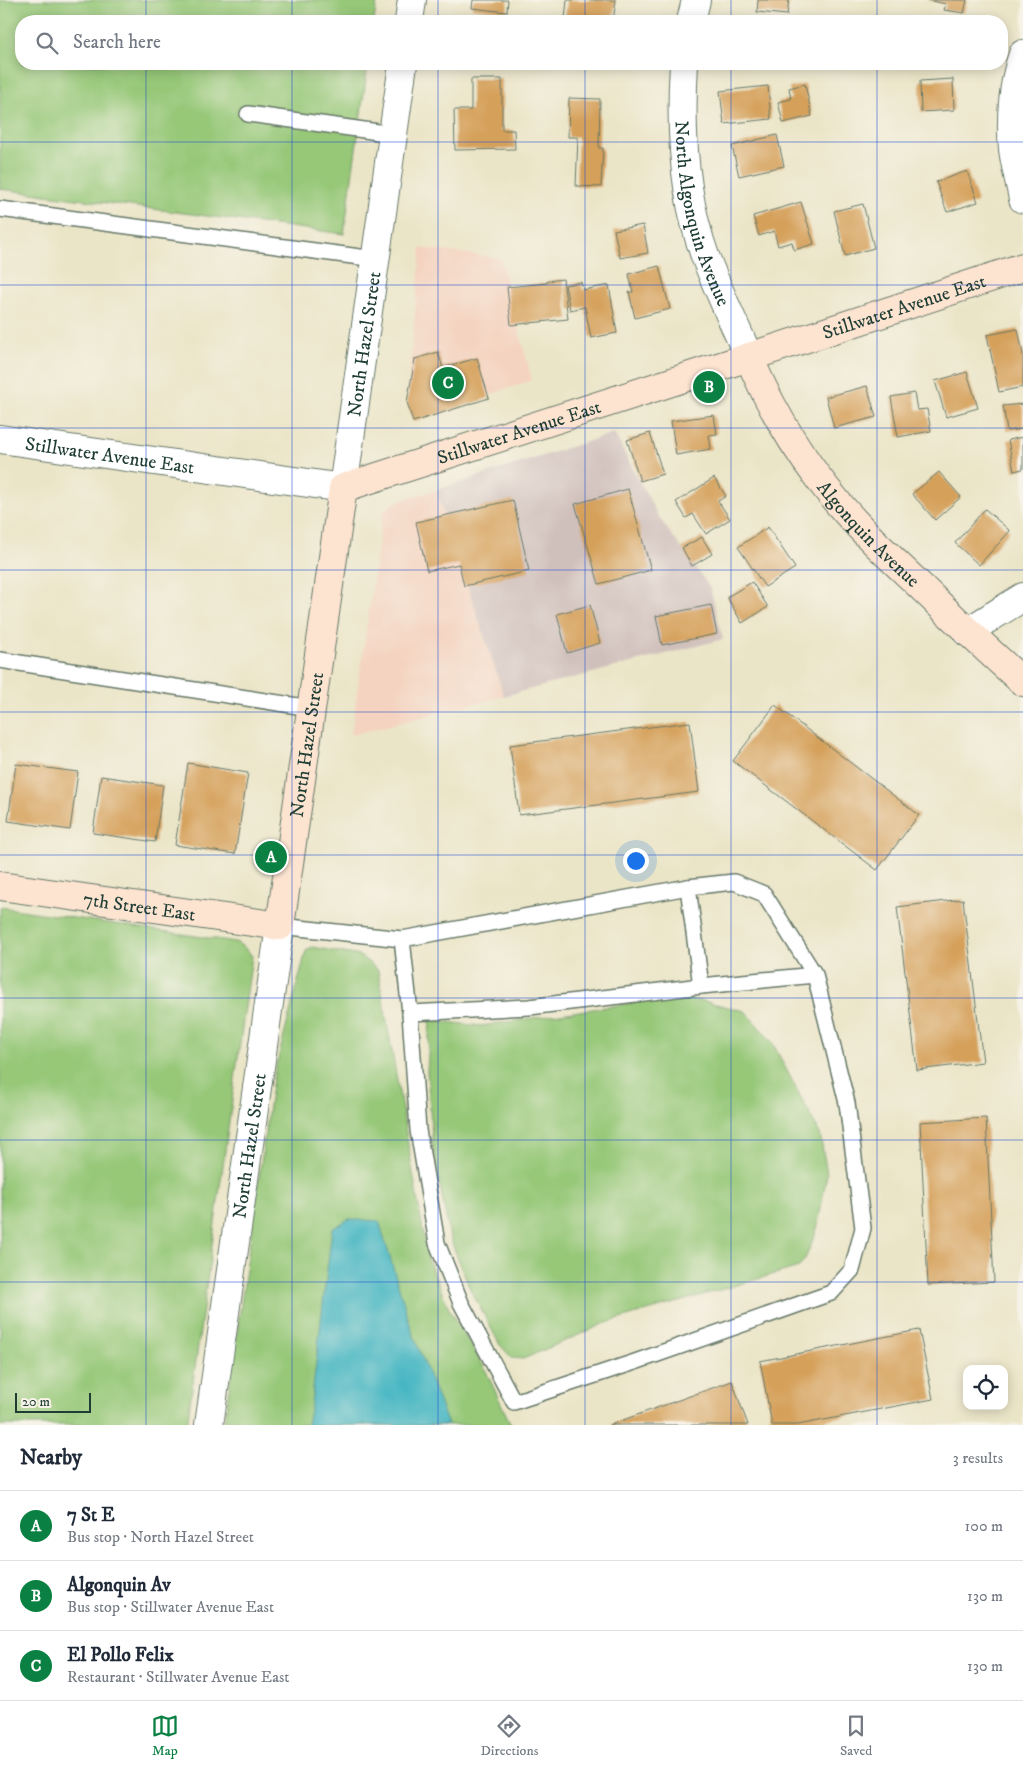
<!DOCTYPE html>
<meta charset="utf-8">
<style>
body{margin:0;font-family:"IM FELL DW Pica",serif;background:#f2f2f3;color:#1f2937}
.controls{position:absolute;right:15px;bottom:15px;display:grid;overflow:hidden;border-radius:10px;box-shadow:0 2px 12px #0003}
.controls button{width:45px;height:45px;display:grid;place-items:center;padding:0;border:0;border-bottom:1px solid #e0e1e3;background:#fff;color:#1f2937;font:25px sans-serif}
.scale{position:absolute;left:15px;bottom:12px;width:76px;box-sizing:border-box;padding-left:5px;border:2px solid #1f3d34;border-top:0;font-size:14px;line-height:18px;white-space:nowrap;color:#1f3d34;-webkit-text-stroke:4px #f7f3e8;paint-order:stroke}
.you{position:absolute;left:635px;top:860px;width:18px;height:18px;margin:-12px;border:4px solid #fff;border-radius:50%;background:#1a73e8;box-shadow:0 0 0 8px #1a73e833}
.badge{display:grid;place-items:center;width:32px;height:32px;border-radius:50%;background:#0b8043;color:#fff;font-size:16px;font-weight:700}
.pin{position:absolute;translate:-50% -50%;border:2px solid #fff;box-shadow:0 1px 5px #0006}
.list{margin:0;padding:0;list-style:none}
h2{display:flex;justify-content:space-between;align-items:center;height:65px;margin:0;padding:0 20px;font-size:21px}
h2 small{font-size:16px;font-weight:400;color:#747a83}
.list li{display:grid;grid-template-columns:32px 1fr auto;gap:15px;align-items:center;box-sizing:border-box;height:70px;padding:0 20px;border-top:1px solid #e0e1e3}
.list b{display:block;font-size:19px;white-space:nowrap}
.list p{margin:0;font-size:16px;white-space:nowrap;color:#747a83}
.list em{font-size:16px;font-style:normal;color:#747a83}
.icon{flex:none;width:28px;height:28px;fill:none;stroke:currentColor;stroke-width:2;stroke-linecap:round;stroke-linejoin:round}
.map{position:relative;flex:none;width:1023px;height:1425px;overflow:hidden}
.search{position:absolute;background:#fff;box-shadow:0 2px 12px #0003;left:15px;right:15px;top:15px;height:55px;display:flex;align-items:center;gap:12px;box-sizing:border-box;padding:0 18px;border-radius:20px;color:#747a83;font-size:19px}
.sheet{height:275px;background:#fff}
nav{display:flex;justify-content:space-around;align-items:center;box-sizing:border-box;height:70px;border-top:1px solid #e0e1e3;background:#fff;font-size:14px;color:#747a83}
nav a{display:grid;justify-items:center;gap:2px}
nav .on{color:#0b8043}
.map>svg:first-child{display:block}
.built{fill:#f4d3c0}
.industrial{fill:#d0c0bc}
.green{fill:#96c878;stroke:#5a8256}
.water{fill:#49b7c3;stroke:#347a7c}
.building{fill:#d5a05a}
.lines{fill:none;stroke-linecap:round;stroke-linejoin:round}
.lane-casing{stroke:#667868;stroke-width:18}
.street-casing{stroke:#667868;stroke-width:30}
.secondary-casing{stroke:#667868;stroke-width:30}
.lane{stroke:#fff;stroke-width:15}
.street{stroke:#fff;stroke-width:28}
.secondary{stroke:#fde4d1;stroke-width:28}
.grid{fill:none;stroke:#1d4ed8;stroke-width:1;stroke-opacity:0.55}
.labels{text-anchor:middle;stroke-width:4.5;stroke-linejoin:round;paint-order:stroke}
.street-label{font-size:19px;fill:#1f3d34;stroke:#f7f3e8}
</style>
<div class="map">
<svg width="1023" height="1425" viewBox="0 0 1023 1425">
<rect width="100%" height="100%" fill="#f7f3e8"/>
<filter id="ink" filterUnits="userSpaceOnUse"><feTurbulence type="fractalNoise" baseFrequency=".02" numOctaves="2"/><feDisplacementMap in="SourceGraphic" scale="10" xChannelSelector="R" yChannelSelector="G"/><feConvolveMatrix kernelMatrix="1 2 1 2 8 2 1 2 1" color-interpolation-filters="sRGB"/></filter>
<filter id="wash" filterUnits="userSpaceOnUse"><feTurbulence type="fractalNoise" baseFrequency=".0096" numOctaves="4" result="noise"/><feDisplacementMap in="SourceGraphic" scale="20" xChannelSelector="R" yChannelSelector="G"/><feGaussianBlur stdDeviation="1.12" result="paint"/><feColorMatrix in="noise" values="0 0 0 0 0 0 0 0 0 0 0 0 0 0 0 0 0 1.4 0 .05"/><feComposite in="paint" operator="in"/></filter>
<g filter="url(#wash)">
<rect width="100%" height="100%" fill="#ebe5c8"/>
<!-- built -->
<g class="built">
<polygon points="421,248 500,258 532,380 413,422 407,402"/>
<polygon points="436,490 504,696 351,735 383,513 391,504"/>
</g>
<!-- industrial -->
<polygon class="industrial" points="614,433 658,516 710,588 723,639 504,696 436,490"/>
<!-- green -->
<g class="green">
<polygon points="0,0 377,0 374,21 21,21 21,64 368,64 344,234 0,189"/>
<polygon points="0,907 236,942 246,949 252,956 187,1425 0,1425"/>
<polygon points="312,947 360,956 378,970 428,1260 450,1311 484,1367 511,1425 224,1425 273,1078 306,951"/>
<polygon points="665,998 703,1001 745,1011 772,1042 820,1134 827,1174 817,1229 806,1257 799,1267 606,1323 523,1359 512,1358 500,1345 470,1289 450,1238 433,1149 427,1071 430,1020 481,1026"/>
</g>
<!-- water -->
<polygon class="water" points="349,1219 379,1221 412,1331 448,1425 307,1425 311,1405 332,1229"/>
<g id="blocks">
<!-- building -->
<g class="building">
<polygon points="473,0 508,0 507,12 472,8"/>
<polygon points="567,0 616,0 613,21 587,21 565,19"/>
<polygon points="758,0 789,0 787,15 757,12"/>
<polygon points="927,0 967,0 964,13 944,10 946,4"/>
<polygon points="925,18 940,20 939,21 925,21"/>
<polygon points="471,79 502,79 502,130 514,130 515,149 455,150 454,110 471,110"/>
<polygon points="953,79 954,110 921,112 920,81"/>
<polygon points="805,84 812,116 783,123 778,102 791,99 789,88"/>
<polygon points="768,86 771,119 724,124 720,91"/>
<polygon points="569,98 600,99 599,148 603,148 601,187 576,186 578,137 568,137"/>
<polygon points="777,135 784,166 739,176 732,146"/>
<polygon points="967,171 978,202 947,212 936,182"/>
<polygon points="801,202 814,244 794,250 792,242 778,246 774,231 759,236 753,216"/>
<polygon points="863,204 874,248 845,256 834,211"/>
<polygon points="643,225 648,253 620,258 614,230"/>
<polygon points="659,266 670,309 635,318 629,292 633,292 629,274"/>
<polygon points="563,279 568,319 511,325 507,287 547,283 547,281"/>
<polygon points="581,282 583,290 609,285 617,333 591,338 585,307 570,310 565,285"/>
<polygon points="1018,329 1023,354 1023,387 999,392 987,335"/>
<polygon points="438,352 443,368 477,358 489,398 413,422 407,402 415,359"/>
<polygon points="967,372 978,408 946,417 935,381"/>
<polygon points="867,386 876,417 834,428 826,397"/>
<polygon points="914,393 917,410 927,409 931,431 898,437 891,397"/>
<polygon points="1023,404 1023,429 1007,431 1003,406"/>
<polygon points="714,415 717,434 709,435 711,449 676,455 671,421"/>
<polygon points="650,433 663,474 640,481 627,440"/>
<polygon points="1023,437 1023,469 1014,471 1008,440"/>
<polygon points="939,472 961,497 935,520 912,494"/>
<polygon points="714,478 726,496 718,501 730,519 706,534 693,514 686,518 676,502"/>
<polygon points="628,489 651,570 599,584 575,504"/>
<polygon points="513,500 529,571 464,586 459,564 427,571 416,522"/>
<polygon points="985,509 1010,531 979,565 955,543"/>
<polygon points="768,527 795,568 765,587 738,547"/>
<polygon points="702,537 712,554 692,566 682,548"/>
<polygon points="752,582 768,607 742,623 727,597"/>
<polygon points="590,605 600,643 567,653 557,614"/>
<polygon points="711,605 717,634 662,645 656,616"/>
<polygon points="775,705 919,815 877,870 733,761"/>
<polygon points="690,722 699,792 519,815 510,745"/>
<polygon points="188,763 248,773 235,854 175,845"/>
<polygon points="16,764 78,772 70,830 8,821"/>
<polygon points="101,776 163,785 155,842 93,833"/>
<polygon points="963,899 983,1062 917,1070 897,907"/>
<polygon points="986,1118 994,1282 928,1285 920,1122"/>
<polygon points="919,1330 933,1399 798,1425 772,1425 760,1361"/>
<polygon points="732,1381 748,1425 609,1425"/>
</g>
</g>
</g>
<g filter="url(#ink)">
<use href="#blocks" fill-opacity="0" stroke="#667868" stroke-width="1"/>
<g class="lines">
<!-- lane casing -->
<g class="lane-casing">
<g id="lane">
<polyline points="248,114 393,134"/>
<polyline points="0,209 375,259"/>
<polyline points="0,660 311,708"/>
<polyline points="280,926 402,939 688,887 734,882 764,894 815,975 847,1103 863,1228 852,1270 831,1293 635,1362 514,1402 461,1303 437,1243 418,1130 410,1013 402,939"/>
<polyline points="701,986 815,975"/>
<polyline points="410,1013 529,1007 701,986 688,887"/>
</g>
</g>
<!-- street casing -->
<g class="street-casing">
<g id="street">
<polyline points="409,21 412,0"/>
<polyline points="691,21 696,0"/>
<path d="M1023,54C1013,83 1010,118 1013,149C1015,166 1020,182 1023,199"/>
<path id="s1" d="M684,64C680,127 683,195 705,256C718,290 734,324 749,357"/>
<path id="s2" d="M0,439L343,488L403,64"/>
<polyline points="967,632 1023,597"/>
<path id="s3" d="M209,1425L280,926"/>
</g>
</g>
<!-- secondary casing -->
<g class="secondary-casing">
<g id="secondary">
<path id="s4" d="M749,357C767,400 791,442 819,479C847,517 881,549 915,581C950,615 986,649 1023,682"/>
<path id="s5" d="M0,886L280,926L343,488L749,357L1023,267"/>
</g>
</g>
<!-- lane -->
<use href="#lane" class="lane"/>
<!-- street -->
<use href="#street" class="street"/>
<!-- secondary -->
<use href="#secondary" class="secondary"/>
</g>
</g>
<!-- grid -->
<path class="grid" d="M146,0V21M292,0V21M438,0V21M585,0V21M731,0V21M877,0V21M146,64V1425M292,64V1425M438,64V1425M585,64V1425M731,64V1425M877,64V1425M0,142H1023M0,285H1023M0,428H1023M0,570H1023M0,712H1023M0,855H1023M0,998H1023M0,1140H1023M0,1282H1023"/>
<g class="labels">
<!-- street labels -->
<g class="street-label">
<text dy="7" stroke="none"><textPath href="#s1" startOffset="152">North Algonquin Avenue</textPath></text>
<text dy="7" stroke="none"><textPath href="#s5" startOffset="1315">Stillwater Avenue East</textPath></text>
<text dy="7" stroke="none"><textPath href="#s2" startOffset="492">North Hazel Street</textPath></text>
<text dy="7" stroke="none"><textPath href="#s5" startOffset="910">Stillwater Avenue East</textPath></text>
<text dy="7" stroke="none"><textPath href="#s2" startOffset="111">Stillwater Avenue East</textPath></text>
<text dy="7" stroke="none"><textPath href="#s4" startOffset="215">Algonquin Avenue</textPath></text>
<text dy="7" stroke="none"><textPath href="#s5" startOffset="466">North Hazel Street</textPath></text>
<text dy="7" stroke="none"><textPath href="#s5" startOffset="141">7th Street East</textPath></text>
<text dy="7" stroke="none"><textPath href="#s3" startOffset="282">North Hazel Street</textPath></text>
</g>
</g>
</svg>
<div class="controls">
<button><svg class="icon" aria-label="locate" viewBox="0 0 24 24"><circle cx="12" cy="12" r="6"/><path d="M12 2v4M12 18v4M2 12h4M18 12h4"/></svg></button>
</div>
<div class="scale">20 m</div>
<div class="you"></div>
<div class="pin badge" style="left:271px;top:857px">A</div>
<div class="pin badge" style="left:709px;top:387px">B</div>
<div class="pin badge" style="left:448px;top:383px">C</div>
<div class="search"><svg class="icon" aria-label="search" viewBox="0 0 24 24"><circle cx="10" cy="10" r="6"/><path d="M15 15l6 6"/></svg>Search here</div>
</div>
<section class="sheet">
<h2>Nearby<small>3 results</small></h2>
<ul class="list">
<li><span class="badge">A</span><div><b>7 St E</b><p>Bus stop · North Hazel Street</p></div><em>100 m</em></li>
<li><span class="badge">B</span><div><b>Algonquin Av</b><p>Bus stop · Stillwater Avenue East</p></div><em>130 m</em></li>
<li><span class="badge">C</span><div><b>El Pollo Felix</b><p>Restaurant · Stillwater Avenue East</p></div><em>130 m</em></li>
</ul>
</section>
<nav>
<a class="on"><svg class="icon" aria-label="map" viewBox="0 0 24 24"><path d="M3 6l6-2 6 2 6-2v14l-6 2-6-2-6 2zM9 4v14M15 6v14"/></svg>Map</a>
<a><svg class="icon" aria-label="directions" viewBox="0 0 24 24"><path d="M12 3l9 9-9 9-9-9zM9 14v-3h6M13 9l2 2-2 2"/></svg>Directions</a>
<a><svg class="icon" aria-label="saved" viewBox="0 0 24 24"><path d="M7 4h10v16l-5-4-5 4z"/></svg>Saved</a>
</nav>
